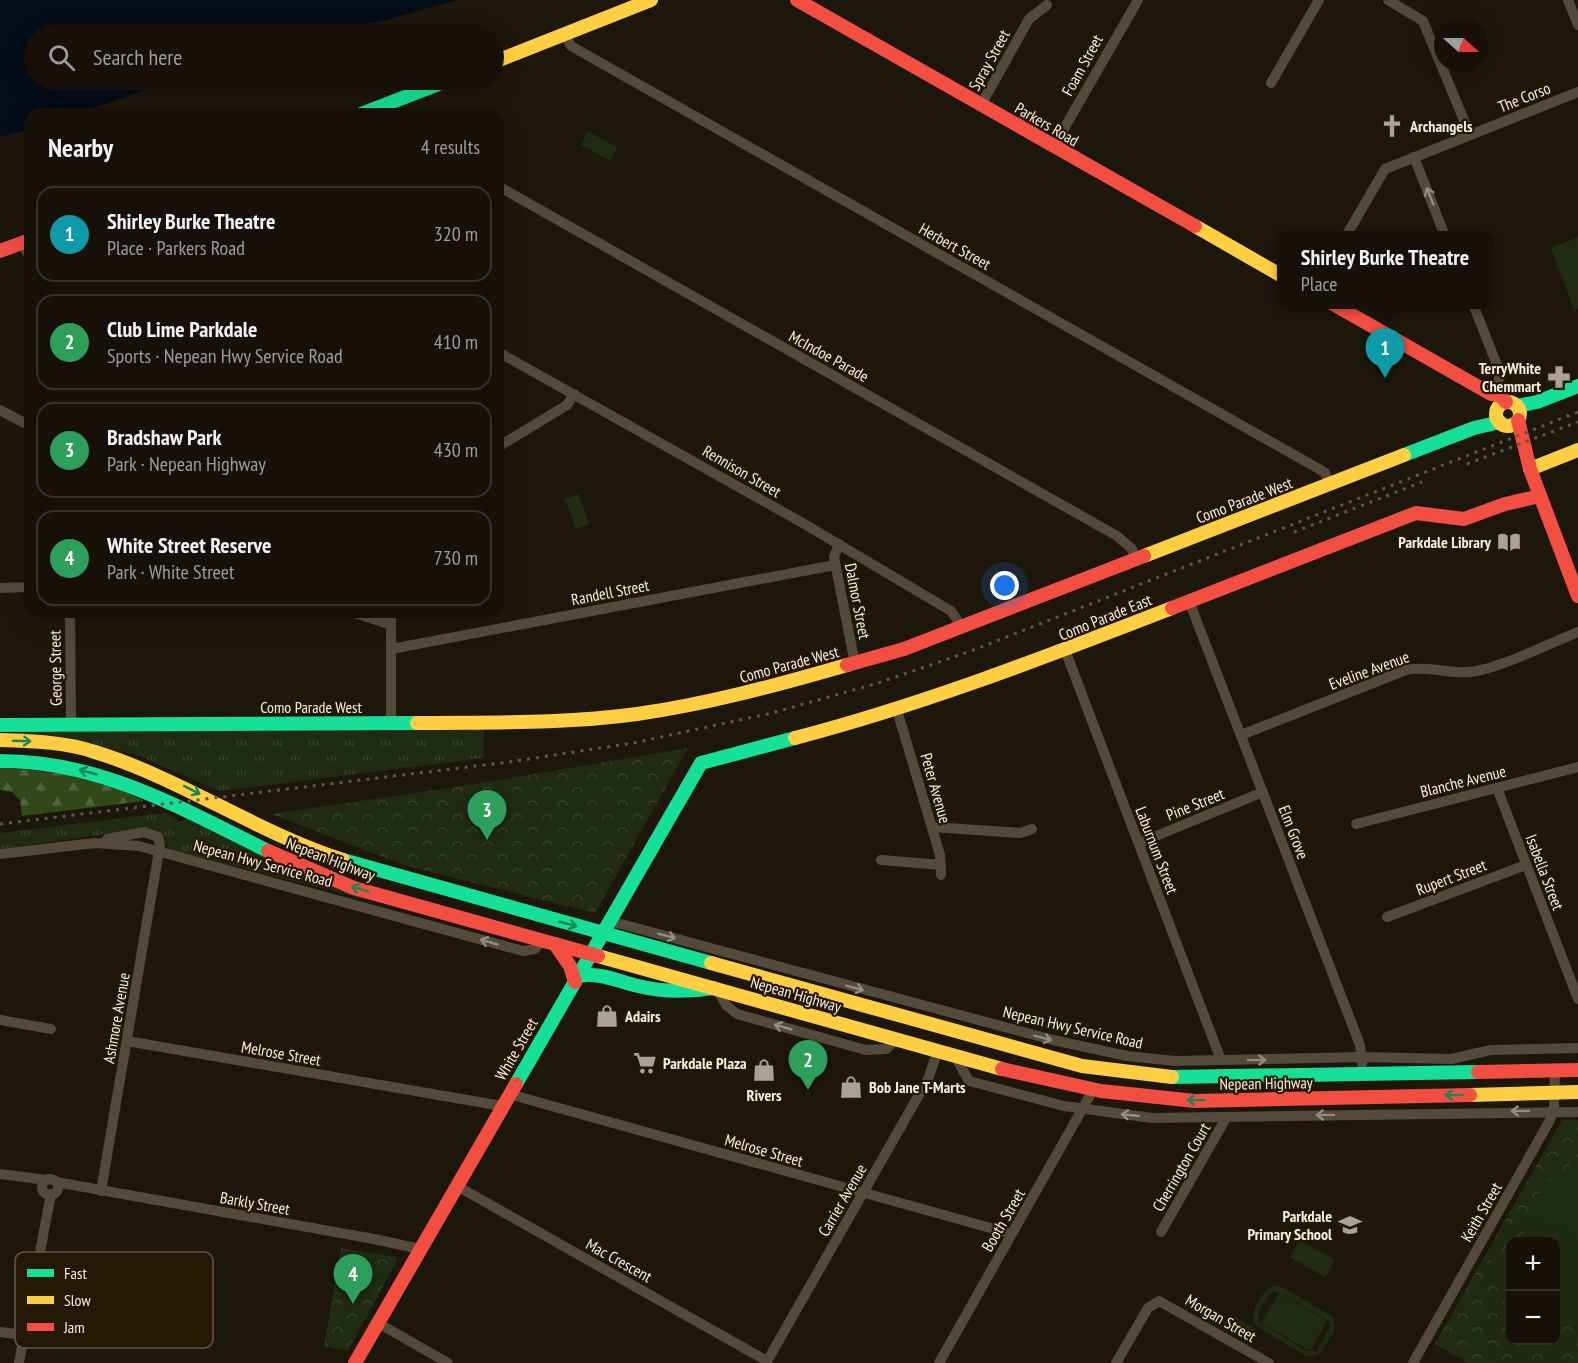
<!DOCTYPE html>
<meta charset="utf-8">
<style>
body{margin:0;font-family:"PT Sans Narrow",sans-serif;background:#1f1912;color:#f1f3f6}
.controls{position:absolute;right:18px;bottom:18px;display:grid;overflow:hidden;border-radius:12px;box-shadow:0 6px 24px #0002}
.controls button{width:54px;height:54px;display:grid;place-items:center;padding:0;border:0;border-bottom:2px solid #353029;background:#161008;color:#f1f3f6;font:30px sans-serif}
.compass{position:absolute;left:1434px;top:18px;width:54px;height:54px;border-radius:50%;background:#161008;box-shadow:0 6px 24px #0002;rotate:111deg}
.you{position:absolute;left:1005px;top:586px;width:21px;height:21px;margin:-15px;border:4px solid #fff;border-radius:50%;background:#1a73e8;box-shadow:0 0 0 9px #1a73e833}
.badge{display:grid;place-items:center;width:39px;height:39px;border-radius:50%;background:#2563eb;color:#fff;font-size:20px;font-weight:700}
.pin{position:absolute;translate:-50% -50px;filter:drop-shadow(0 2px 3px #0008)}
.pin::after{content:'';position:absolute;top:32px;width:21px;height:18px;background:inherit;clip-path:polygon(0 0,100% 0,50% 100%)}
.popup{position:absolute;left:1277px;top:231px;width:216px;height:78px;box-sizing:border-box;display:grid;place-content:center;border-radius:12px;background:#161008;filter:drop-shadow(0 2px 4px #0005);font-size:20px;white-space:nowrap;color:#9e9d9c}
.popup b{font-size:22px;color:#f1f3f6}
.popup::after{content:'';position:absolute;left:50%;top:100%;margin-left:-12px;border:12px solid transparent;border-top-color:#161008}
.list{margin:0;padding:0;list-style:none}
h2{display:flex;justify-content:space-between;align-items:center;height:78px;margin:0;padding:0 24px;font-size:26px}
h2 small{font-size:20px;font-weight:400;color:#9e9d9c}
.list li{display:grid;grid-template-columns:39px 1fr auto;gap:18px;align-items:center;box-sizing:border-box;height:96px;margin:0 12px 12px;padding:0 12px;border:2px solid #353029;border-radius:18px}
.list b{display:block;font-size:22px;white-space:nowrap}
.list p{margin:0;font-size:20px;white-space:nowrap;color:#9e9d9c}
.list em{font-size:20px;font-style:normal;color:#9e9d9c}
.icon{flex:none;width:33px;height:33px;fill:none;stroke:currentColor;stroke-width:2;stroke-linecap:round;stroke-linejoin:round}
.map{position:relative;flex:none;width:1578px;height:1363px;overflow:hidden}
.search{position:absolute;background:#161008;box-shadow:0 6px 24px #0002;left:24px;top:24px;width:480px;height:66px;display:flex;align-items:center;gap:15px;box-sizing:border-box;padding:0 21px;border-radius:33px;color:#9e9d9c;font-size:22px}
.panel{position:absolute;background:#161008;box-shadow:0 6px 24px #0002;left:24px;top:108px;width:480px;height:510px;border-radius:18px}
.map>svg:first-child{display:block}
.grass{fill:url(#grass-tufts)}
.forest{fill:url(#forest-firs)}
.park{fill:url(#park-crowns);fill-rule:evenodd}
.pitch{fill:#202c11;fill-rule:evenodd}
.water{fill:#030d17}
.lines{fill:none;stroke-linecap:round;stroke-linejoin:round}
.street{stroke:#534a3c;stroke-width:10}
.fast{stroke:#16e098;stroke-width:14}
.slow{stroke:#ffcf43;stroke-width:14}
.jam{stroke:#f24e42;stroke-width:14}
.rail{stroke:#5d574c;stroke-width:3;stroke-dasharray:3 6;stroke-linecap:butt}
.oneway{stroke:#948c7e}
.oneway2{stroke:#1c8655}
.labels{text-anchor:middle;stroke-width:4.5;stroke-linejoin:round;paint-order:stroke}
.street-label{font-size:16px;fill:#f6eee2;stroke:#241804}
.poi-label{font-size:16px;font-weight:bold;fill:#f6eee2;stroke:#241804;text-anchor:start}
.key{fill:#241804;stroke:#635847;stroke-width:1.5}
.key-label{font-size:16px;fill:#f6eee2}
</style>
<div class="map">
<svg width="1578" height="1363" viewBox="0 0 1578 1363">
<defs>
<pattern id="grass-tufts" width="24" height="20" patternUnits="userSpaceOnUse" patternTransform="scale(1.5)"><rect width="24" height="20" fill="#202c11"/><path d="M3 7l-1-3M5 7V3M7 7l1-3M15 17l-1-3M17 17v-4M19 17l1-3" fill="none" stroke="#364128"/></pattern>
<pattern id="forest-firs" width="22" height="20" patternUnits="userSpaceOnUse" patternTransform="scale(1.5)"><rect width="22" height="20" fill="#314818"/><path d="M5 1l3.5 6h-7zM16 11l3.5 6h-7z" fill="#4f6339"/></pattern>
<pattern id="park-crowns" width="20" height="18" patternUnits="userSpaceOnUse" patternTransform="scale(1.5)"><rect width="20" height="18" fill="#202c11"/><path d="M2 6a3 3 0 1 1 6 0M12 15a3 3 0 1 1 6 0" fill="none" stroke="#364128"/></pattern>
</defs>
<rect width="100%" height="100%" fill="#1d160b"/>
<!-- grass -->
<g class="grass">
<polygon points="484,729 483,758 219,791 139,756 84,741 23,735 23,731"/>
<polygon points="165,813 180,822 187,819 373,901 170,850 163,837 150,828 0,849 0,833"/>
</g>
<!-- forest -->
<path class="forest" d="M0,768C49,770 100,777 144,801L22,816L20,800L12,792L0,790Z"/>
<!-- park -->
<g class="park">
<polygon points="688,748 595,913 406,866 271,814 476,784"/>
<path d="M1562,1120H1578V1363H1468L1435,1344ZM1510,1242H1556V1340H1510Z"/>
<polygon points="341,1248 396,1257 397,1261 348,1351 324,1346"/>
</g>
<!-- pitch -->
<g class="pitch">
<polygon points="588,131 617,148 610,161 581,145"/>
<polygon points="1578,237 1578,309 1574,310 1551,248"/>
<polygon points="578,494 589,524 576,529 565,499"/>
<path d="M1578,1162V1320L1556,1305V1242L1523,1241C1523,1204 1545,1177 1578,1162Z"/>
<polygon points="1300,1240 1335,1260 1325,1277 1290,1257"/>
<polygon points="1507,1250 1510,1258 1510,1299 1504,1302 1487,1264 1491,1262 1490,1258"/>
<path d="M1273,1286L1284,1288L1333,1317L1335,1330L1320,1354L1307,1357L1255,1325C1249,1312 1261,1292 1273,1286ZM1276,1291L1329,1321L1330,1328L1316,1351H1307L1260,1323C1255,1313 1266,1294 1276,1291Z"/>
<polygon points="1279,1293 1327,1321 1310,1351 1261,1323"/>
<polygon points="1234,1316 1256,1329 1251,1337 1230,1325"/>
</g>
<!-- water -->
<polygon class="water" points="0,0 457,0 379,22 308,34 34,34 34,80 173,80 77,114 30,114 30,129 0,137"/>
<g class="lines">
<!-- street -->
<g class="street">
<polyline points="1388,0 1423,21 1470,135"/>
<polyline points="1568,0 1578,25"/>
<polyline points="564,34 571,46 1319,469 1325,473 1330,484"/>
<polyline points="1271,83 1319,0"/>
<polyline points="981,105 1029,19 1047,5"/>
<polyline points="1054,146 1138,0"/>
<polyline points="1414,157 1445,236"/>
<polyline points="498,186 1117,536 1132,549 1136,560"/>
<polyline points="1346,236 1385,169 1578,92"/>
<polyline points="22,243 30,258"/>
<polyline points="1473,304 1501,375 1491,394"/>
<polyline points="498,352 801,522 951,611 962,627"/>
<polyline points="0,410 30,426"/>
<polyline points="498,447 567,405 574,394"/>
<polyline points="839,544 834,557 855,664"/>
<polyline points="0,588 30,587"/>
<polyline points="1189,601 1360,1045 1362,1064"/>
<polyline points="70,612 71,724"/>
<polyline points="352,612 391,625"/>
<polyline points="391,612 391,723"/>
<polyline points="391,649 835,565"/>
<polyline points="1065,650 1221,1060"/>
<polyline points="897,710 940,855 941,875"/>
<path d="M1241,735L1406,670C1430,665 1453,676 1477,671C1509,664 1546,645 1578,632"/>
<polyline points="1497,788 1578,999"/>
<polyline points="1356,824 1578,767"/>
<polyline points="932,827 1020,833 1032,829"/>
<polyline points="1139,843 1263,792"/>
<polyline points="0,854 95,843 139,846 523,951 535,949 542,941"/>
<polyline points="881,860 941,865"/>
<polyline points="1387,917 1526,865"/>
<polyline points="610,921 1053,1040 1127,1056 1175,1061 1362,1057 1451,1059 1491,1050 1578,1048"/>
<polyline points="717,989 726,1005 737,1014 866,1050 886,1049 897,1039"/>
<polyline points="0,1020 51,1029"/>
<polyline points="127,1041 502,1106"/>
<polyline points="955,1056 969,1081 1064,1106 1152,1118 1578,1112"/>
<polyline points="509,1094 1012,1234"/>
<polyline points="0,1174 47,1180"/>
<circle cx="50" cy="1187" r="8"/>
<polyline points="56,1182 374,1239 420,1249"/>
<polyline points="457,1186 767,1361"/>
<polyline points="101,1191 160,845 158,837 144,832 107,839"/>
<polyline points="1161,1232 1226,1118"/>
<polyline points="378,1323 448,1363"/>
<polyline points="0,1332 24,1335"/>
<polyline points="19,1363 51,1194"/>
<polyline points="766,1363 928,1079 938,1050"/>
<polyline points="939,1363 1093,1090"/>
<polyline points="1116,1363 1148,1308 1159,1301 1269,1363"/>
<polyline points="1413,1363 1550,1120 1554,1107 1555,1070"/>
</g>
<!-- fast -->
<g class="fast">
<polyline points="361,114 449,80"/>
<polyline points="1517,406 1537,402 1578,386"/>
<polyline points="1404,455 1474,428 1500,422"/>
<polyline points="0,725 417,723"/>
<path d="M0,761C102,761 180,808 268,851"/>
<polyline points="343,860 711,963"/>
<path d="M578,976C600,972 617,981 638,986C662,992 688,992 713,988"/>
<polyline points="1172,1077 1478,1072"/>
<polyline points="516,1084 701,763 795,738"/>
</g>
<!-- slow -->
<g class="slow">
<polyline points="494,62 651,0"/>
<polyline points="1195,226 1282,276"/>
<circle cx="1508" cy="414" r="12"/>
<polyline points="1530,469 1578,450"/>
<polyline points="1144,556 1404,455"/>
<path d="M417,723C490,722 564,724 637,714C707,704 778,685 847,665"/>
<path d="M795,738C925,704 1048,656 1172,608"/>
<path d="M0,740C32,741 65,742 95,752C182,779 256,832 343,860"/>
<polyline points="598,956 1002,1069"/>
<polyline points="711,963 1082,1066 1172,1077"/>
<polyline points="1470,1095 1578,1092"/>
</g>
<!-- jam -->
<g class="jam">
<polyline points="797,0 1195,226"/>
<polyline points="0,251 30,240"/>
<polyline points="1333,304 1491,394 1501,396 1506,402"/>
<polyline points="1518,420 1530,469 1578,596"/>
<polyline points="1172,608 1416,513 1464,519 1505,504 1540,496"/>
<polyline points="847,665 904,649 1144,556"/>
<polyline points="268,851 354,888 598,956"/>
<polyline points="555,944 570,966 575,982"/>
<polyline points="1002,1069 1101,1091 1195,1101 1470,1095"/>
<polyline points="1478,1072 1578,1070"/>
<polyline points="355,1363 516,1084"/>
</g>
<!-- rail -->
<g class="rail">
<polyline points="1467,464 1578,422"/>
<polyline points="1294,532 1422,482"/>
<polyline points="0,824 509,762 633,743 772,713 878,683 971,651 1578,412"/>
</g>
</g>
<!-- one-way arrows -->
<defs><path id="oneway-shaft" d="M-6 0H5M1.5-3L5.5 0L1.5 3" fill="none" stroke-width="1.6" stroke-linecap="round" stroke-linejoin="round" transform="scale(1.5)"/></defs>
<g class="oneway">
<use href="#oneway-shaft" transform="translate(1430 196) rotate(-112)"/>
<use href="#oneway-shaft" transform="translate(667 936) rotate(15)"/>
<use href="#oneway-shaft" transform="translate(489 942) rotate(-164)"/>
<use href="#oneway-shaft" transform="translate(855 988) rotate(15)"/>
<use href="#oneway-shaft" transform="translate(783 1027) rotate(-164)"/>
<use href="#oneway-shaft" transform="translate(1043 1038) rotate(15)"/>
<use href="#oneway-shaft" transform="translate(1257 1060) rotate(-1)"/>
<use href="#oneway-shaft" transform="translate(1520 1111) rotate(179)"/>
<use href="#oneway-shaft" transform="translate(1130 1115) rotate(-174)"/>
<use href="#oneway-shaft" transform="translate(1325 1115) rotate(179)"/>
</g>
<g class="oneway2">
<use href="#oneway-shaft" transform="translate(22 741) rotate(2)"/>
<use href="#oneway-shaft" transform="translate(88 772) rotate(-164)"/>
<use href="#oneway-shaft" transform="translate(192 790) rotate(27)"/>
<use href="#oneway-shaft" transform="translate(360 889) rotate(-163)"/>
<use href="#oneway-shaft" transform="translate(568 924) rotate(16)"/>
<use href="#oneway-shaft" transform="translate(1454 1095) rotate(179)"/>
<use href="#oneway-shaft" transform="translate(1196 1100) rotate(-179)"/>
</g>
<!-- icons -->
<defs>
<g id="church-bare" transform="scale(1.8)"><path d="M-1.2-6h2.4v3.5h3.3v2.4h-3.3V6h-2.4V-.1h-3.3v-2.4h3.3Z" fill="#aaa297" stroke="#241804" stroke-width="2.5" paint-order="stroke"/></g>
<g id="pharmacy-bare" transform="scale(1.8)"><path d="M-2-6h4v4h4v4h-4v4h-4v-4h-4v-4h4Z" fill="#aaa297" stroke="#241804" stroke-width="2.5" paint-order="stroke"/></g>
<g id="library-bare" transform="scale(1.8)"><path d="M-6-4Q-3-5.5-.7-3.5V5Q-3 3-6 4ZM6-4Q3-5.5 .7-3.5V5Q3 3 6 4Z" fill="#aaa297" stroke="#241804" stroke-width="2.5" paint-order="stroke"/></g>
<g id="shop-bare" transform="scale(1.8)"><path d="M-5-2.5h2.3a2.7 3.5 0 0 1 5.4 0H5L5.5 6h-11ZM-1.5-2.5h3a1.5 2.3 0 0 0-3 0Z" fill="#aaa297" stroke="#241804" stroke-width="2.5" paint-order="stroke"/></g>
<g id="supermarket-bare" transform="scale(1.8)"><path d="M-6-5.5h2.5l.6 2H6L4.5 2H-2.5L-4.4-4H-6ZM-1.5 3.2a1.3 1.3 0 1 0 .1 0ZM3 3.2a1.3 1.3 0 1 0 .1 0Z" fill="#aaa297" stroke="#241804" stroke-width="2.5" paint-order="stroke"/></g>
<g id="school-bare" transform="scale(1.8)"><path d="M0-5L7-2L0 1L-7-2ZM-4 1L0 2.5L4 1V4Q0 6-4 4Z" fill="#aaa297" stroke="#241804" stroke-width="2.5" paint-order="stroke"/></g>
</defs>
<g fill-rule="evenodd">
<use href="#church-bare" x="1392" y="126"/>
<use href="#pharmacy-bare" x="1559" y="377"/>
<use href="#library-bare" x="1509" y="542"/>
<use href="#shop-bare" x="607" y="1016"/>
<use href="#supermarket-bare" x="645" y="1063"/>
<use href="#shop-bare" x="764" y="1070"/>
<use href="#shop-bare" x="851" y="1087"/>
<use href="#school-bare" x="1350" y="1225"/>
</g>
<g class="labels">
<!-- street labels -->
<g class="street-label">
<text transform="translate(989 60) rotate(-61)" y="6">Spray Street</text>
<text transform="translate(1082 65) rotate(-61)" y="6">Foam Street</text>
<text transform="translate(1524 97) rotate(-22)" y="6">The Corso</text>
<text transform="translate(1047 124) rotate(30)" y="6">Parkers Road</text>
<text transform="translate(955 246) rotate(29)" y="6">Herbert Street</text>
<text transform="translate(829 356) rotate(29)" y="6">McIndoe Parade</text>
<text transform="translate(742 471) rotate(30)" y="6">Rennison Street</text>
<text transform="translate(1244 500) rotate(-21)" y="6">Como Parade West</text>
<text transform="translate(610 592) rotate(-11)" y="6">Randell Street</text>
<text transform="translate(858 601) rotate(79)" y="6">Dalmor Street</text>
<text transform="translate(1105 617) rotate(-22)" y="6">Como Parade East</text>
<text transform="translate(789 664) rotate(-15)" y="6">Como Parade West</text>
<text transform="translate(55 668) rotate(-91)" y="6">George Street</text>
<text transform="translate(1369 670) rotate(-20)" y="6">Eveline Avenue</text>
<text x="311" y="713">Como Parade West</text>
<text transform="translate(1463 781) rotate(-14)" y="6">Blanche Avenue</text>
<text transform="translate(936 788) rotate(74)" y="6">Peter Avenue</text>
<text transform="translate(1195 804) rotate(-22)" y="6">Pine Street</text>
<text transform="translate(1294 832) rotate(69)" y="6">Elm Grove</text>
<text transform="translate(1157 850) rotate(69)" y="6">Laburnum Street</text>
<text transform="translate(331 859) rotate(21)" y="6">Nepean Highway</text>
<text transform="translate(263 863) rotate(15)" y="6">Nepean Hwy Service Road</text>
<text transform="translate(1545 872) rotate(69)" y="6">Isabella Street</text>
<text transform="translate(1451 877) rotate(-21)" y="6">Rupert Street</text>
<text transform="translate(796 994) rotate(16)" y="6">Nepean Highway</text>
<text transform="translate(116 1018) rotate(-80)" y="6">Ashmore Avenue</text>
<text transform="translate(1073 1027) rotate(13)" y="6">Nepean Hwy Service Road</text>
<text transform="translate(516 1049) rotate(-60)" y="6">White Street</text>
<text transform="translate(281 1053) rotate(10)" y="6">Melrose Street</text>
<text transform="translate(1266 1083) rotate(-1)" y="6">Nepean Highway</text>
<text transform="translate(764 1150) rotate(16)" y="6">Melrose Street</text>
<text transform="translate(1181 1167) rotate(-60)" y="6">Cherrington Court</text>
<text transform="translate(842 1200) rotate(-60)" y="6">Carrier Avenue</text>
<text transform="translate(255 1203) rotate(10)" y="6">Barkly Street</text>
<text transform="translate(1481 1212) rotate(-60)" y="6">Keith Street</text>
<text transform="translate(1003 1220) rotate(-60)" y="6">Booth Street</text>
<text transform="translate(619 1260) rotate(29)" y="6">Mac Crescent</text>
<text transform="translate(1221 1318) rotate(30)" y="6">Morgan Street</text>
</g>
<!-- poi labels -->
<g class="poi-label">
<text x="1410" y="132">Archangels</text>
<text x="1541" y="374" text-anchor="end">TerryWhite<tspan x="1541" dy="18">Chemmart</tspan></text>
<text x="1491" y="548" text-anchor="end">Parkdale Library</text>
<text x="625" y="1022">Adairs</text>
<text x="663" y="1069">Parkdale Plaza</text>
<text x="869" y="1093">Bob Jane T-Marts</text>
<text x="764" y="1101" text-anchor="middle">Rivers</text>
<text x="1332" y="1222" text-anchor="end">Parkdale<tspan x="1332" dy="18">Primary School</tspan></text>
</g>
</g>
<!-- legend -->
<rect x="15" y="1252" width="198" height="96" rx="9" class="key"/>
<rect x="27" y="1269" width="27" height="8" fill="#16e098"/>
<rect x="27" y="1296" width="27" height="8" fill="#ffcf43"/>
<rect x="27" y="1323" width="27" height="8" fill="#f24e42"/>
<g class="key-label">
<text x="64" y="1279">Fast</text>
<text x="64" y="1306">Slow</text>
<text x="64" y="1333">Jam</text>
</g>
</svg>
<div class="controls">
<button>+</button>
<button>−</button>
</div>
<svg class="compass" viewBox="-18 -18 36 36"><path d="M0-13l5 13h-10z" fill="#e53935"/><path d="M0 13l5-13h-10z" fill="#9e9d9c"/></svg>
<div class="you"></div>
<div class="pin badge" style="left:1385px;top:378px;background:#0f9aa8">1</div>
<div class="popup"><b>Shirley Burke Theatre</b>Place</div>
<div class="pin badge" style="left:808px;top:1090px;background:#2e9e5b">2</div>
<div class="pin badge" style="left:487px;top:840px;background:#2e9e5b">3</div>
<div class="pin badge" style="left:353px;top:1304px;background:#2e9e5b">4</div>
<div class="search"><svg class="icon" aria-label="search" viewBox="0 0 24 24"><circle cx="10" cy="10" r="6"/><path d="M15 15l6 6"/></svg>Search here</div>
<section class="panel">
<h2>Nearby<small>4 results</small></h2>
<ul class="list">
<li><span class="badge" style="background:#0f9aa8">1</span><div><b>Shirley Burke Theatre</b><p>Place · Parkers Road</p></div><em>320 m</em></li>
<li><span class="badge" style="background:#2e9e5b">2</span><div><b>Club Lime Parkdale</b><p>Sports · Nepean Hwy Service Road</p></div><em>410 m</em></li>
<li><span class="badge" style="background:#2e9e5b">3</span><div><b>Bradshaw Park</b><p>Park · Nepean Highway</p></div><em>430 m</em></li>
<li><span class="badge" style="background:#2e9e5b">4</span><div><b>White Street Reserve</b><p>Park · White Street</p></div><em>730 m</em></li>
</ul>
</section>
</div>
